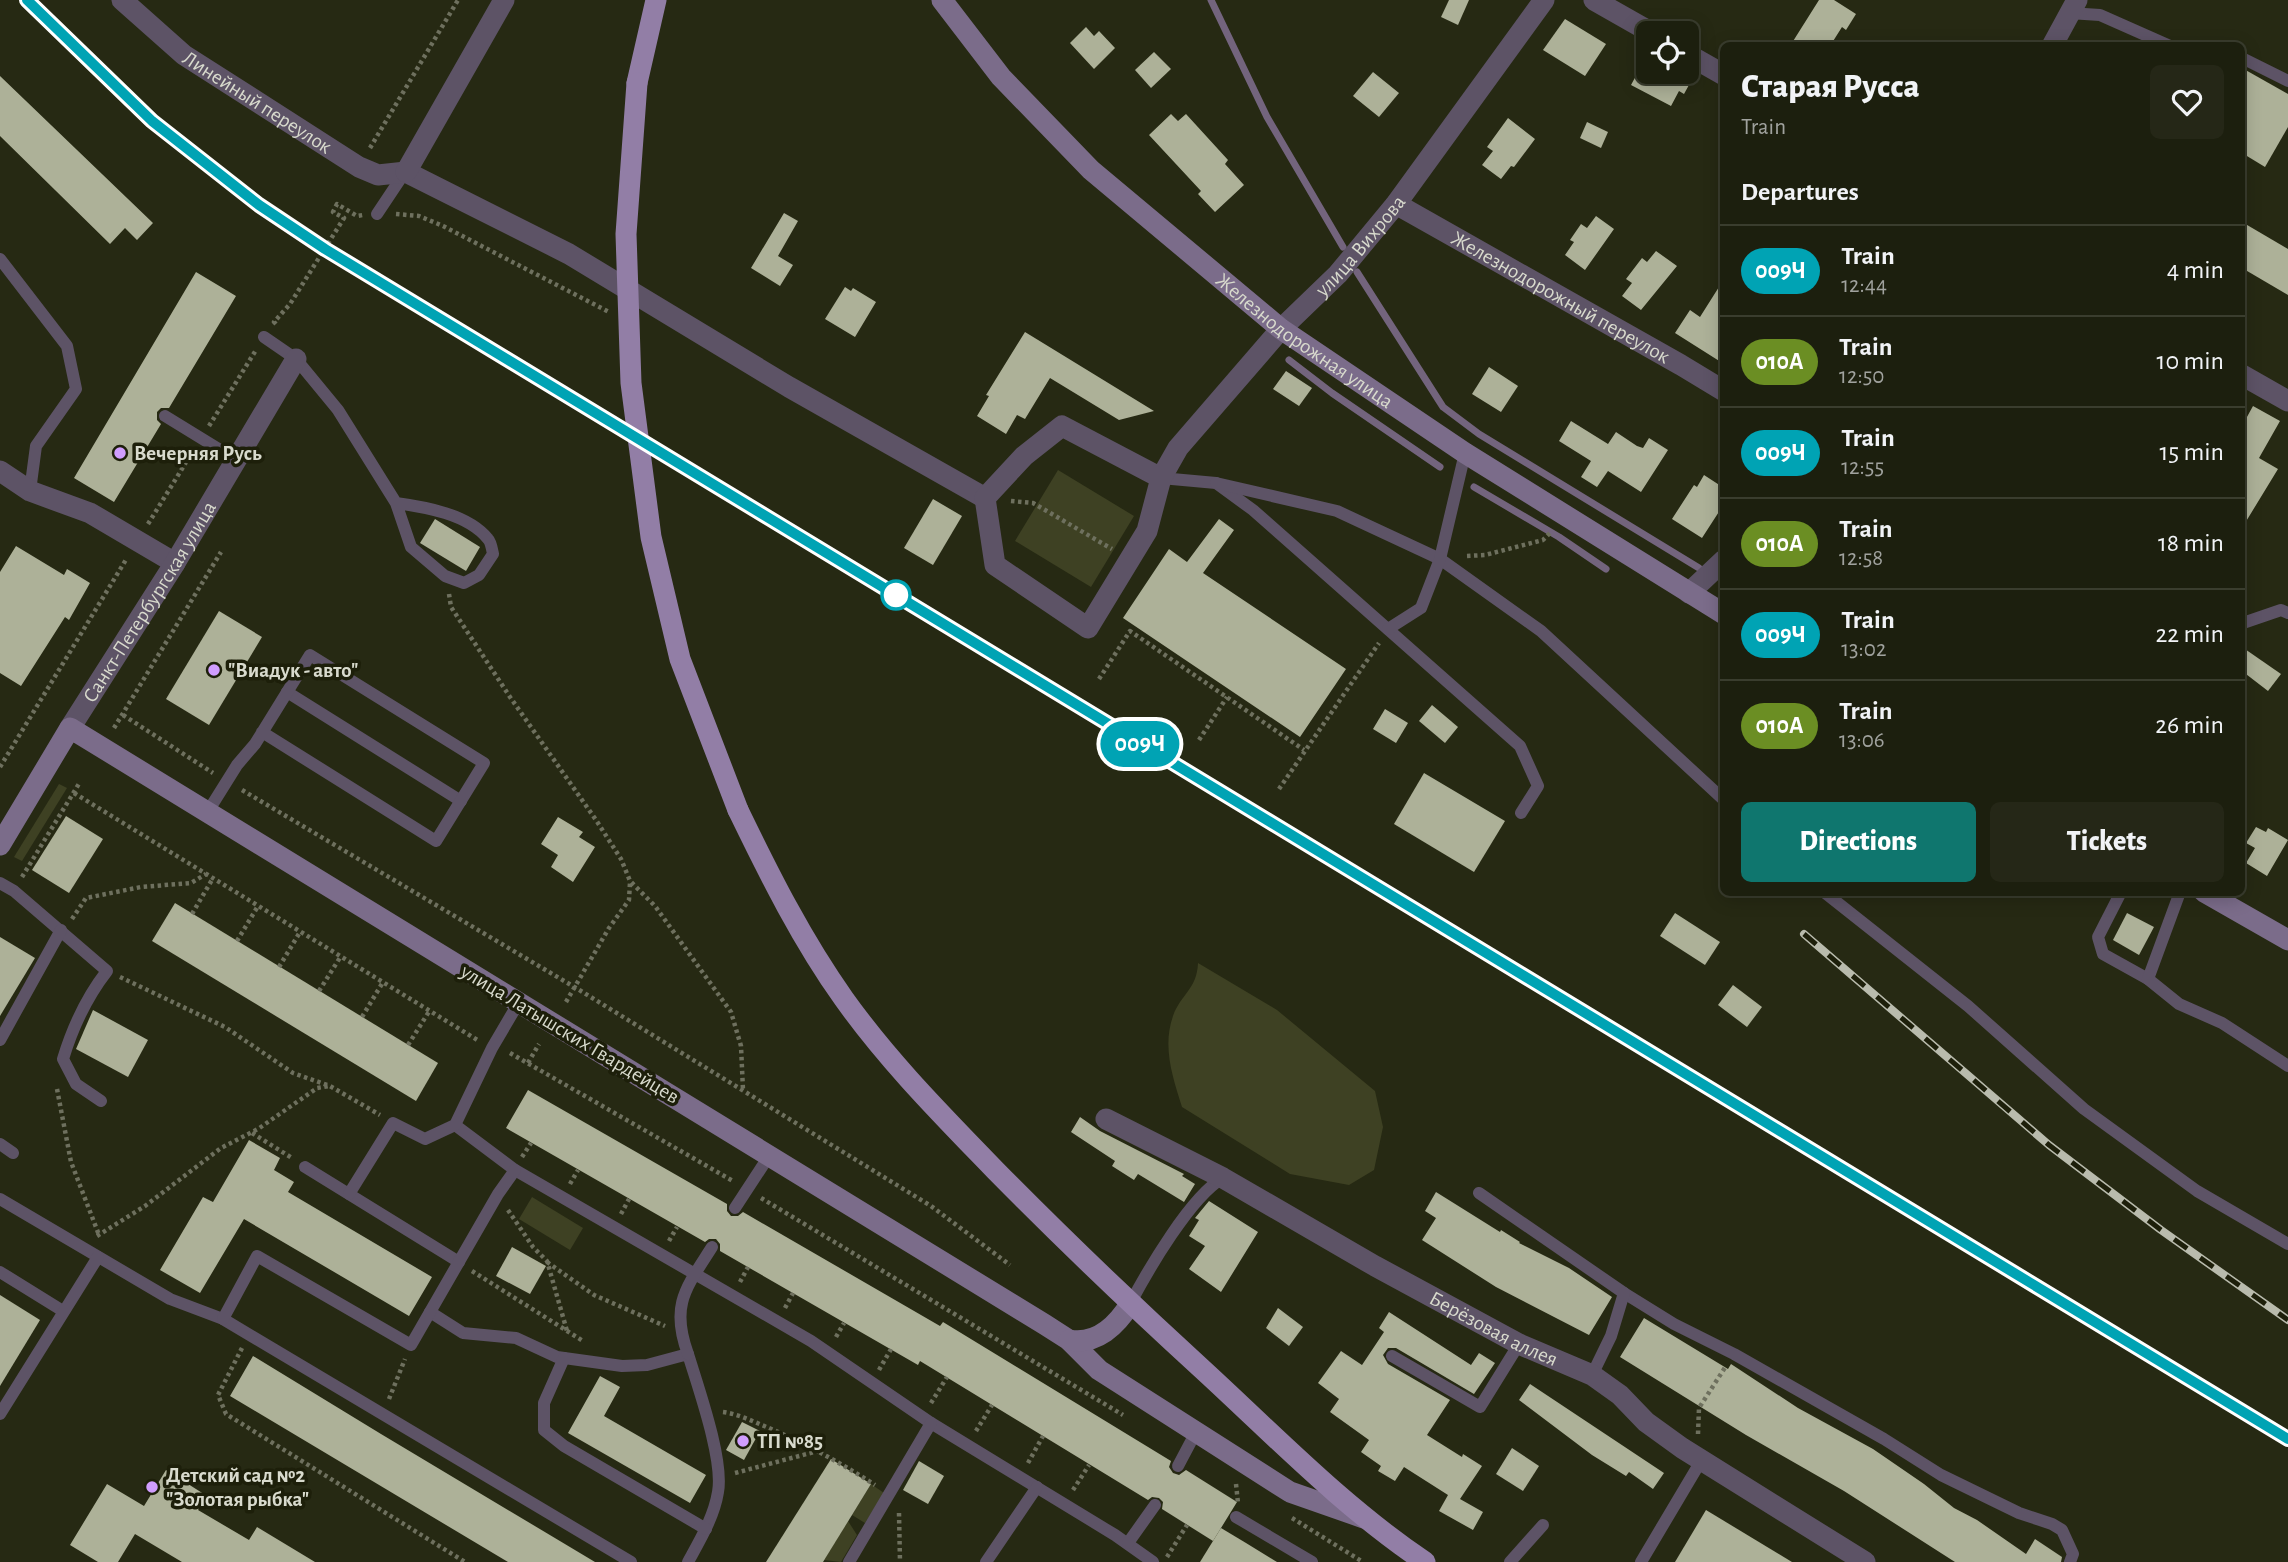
<!DOCTYPE html>
<html lang="en">
<head>
<meta charset="utf-8">
<style>
	:root { --surface:#1c1f0e; --page:#252717; --text:#f1f3f6; --muted:#a0a29e; --line:#3a3d2e; --accent:#0f766e }
	body { margin:0; font-family:"Alegreya Sans",sans-serif; background:var(--page); color:var(--text); height:100vh; display:flex; flex-direction:column; font-size:26px; white-space:nowrap }
	* { box-sizing:border-box; margin:0 }
	p { font-size:23px; color:var(--muted) }
	.icon { flex:none; width:38px; height:38px; fill:none; stroke:currentColor; stroke-width:2; stroke-linecap:round; stroke-linejoin:round }
	.map { position:relative; flex:1; overflow:hidden }
	.drawer { position:absolute; left:1720px; top:42px; width:525px; height:854px; display:flex; flex-direction:column; background:var(--surface); border-radius:10px; box-shadow:0 4px 18px #0003,0 0 0 2px var(--line) }
	.drawer>* { flex:none }
	.badge { padding:0 14px; border-radius:23px; font-size:24px; line-height:46px }
	.fabs { position:absolute; left:1636px; top:21px; display:grid; gap:14px }
	.fabs a { display:grid; place-items:center; width:63px; height:63px; border-radius:10px; background:var(--surface); box-shadow:0 4px 18px #0003,0 0 0 2px var(--line); font-size:35px }
	.map>.badge { position:absolute; translate:-50% -50%; box-shadow:0 0 0 4px #fff }
	h2 { padding:0 21px; font-size:26px; line-height:63px }
	.round { display:grid; place-items:center; flex:none; width:74px; height:74px; border-radius:10px; background:var(--page) }
	.head { display:flex; align-items:center; justify-content:space-between; height:119px; padding:0 21px }
	h1 { font-size:33px; font-weight:800; line-height:52px }
	.cta { display:flex; gap:14px; margin-top:auto; padding:14px 21px }
	.cta a { flex:1; height:80px; border-radius:10px; background:var(--accent); color:#fff; font-size:28px; font-weight:800; line-height:80px; text-align:center }
	.cta a+a { background:var(--page); color:var(--text) }
	ul { padding:0; list-style:none }
	li { display:flex; align-items:center; gap:21px; height:91px; padding:0 21px; border-top:2px solid var(--line) }
	li div { flex:1 }
	li b { display:block; font-size:26px }
	li em { font-style:normal }
	li .badge { min-width:77px; font-weight:700; text-align:center }
	.map>svg:first-child { display:block }
	.green { fill:#3e4123 }
	.lines { fill:none; stroke-linecap:round; stroke-linejoin:round }
	.stream { stroke:#73647d; stroke-width:7 }
	.building { fill:#adb198 }
	.path { stroke:#6e705e; stroke-width:4.5; stroke-dasharray:3.5 3.5; stroke-linecap:butt }
	.lane { stroke:#5d5366; stroke-width:12 }
	.street { stroke:#5d5366; stroke-width:21 }
	.secondary { stroke:#7b6c8a; stroke-width:21 }
	.primary { stroke:#927ea6; stroke-width:21 }
	.rail-casing { stroke:#b9bbad; stroke-width:8 }
	.rail { stroke:#1d1f0a; stroke-width:5; stroke-dasharray:16; stroke-linecap:butt }
	.primary-bridge { stroke:#927ea6; stroke-width:21 }
	.line-casing { stroke:#fff; stroke-width:16 }
	.line { stroke:#00a3b4; stroke-width:10 }
	.poi-dot { fill:#d09dfe; stroke:#1d1f0a; stroke-width:2.5 }
	.stop-dot { fill:#fff; stroke:#00a3b4; stroke-width:3.5 }
	.labels { text-anchor:middle; dominant-baseline:central; stroke-width:7; stroke-linejoin:round; paint-order:stroke }
	.street-label { font-size:21px; fill:#d8dacd; stroke:#1d1f0a }
	.poi-label { font-size:21px; font-weight:bold; fill:#d8dacd; stroke:#1d1f0a; text-anchor:start }
</style>
</head>
<body>
<div class="map">
<svg width="2288" height="1562" viewBox="0 0 2288 1562">
	<rect width="100%" height="100%" fill="#262913"/>
	<g class="green">
		<path d="M1058 470 1134 516 1091 587 1015 541Z"/>
		<path d="M59 784 67 788 22 861 14 857Z"/>
		<path d="M1198 963 1277 1010 1375 1091 1383 1127 1374 1170 1349 1185 1290 1174 1182 1107C1173 1078 1162 1047 1173 1016 1181 994 1197 989 1198 963Z"/>
		<path d="M532 1197 583 1228 570 1250 519 1219Z"/>
		<path d="M871 1484 884 1493 865 1523 852 1515Z"/>
		<path d="M848 1521 857 1535 841 1562 824 1560Z"/>
	</g>
	<g class="lines">
		<g class="stream">
			<path d="M1211 0 1267 117 1343 247"/>
			<path d="M1357 272 1443 407 1479 434 1699 568"/>
			<path d="M1289 360 1332 393 1440 467"/>
			<path d="M1474 487 1559 537 1606 569"/>
		</g>
	</g>
	<g class="building">
		<path d="M1449 0H1469L1458 25 1441 17Z"/>
		<path d="M1819 0H1834L1856 14 1846 30 1842 27 1830 46H1790Z"/>
		<path d="M1565 19 1606 44 1585 76 1543 50Z"/>
		<path d="M1086 27 1094 36 1099 31 1115 48 1094 69 1070 43Z"/>
		<path d="M1154 52 1171 69 1151 88 1135 70Z"/>
		<path d="M2242 68 2288 94V127L2265 167 2242 153Z"/>
		<path d="M1373 72 1399 93 1379 117 1353 96Z"/>
		<path d="M1638 72H1692L1695 74 1684 94 1679 91 1671 106 1631 85Z"/>
		<path d="M0 76 153 223 137 240 125 228 110 244 0 136Z"/>
		<path d="M1171 114 1178 121 1186 114 1228 160 1225 164 1244 185 1215 212 1198 194 1201 191 1149 135Z"/>
		<path d="M1508 118 1535 139 1514 167 1511 166 1501 179 1482 165 1493 151 1487 147Z"/>
		<path d="M1587 122 1608 132 1601 148 1580 138Z"/>
		<path d="M784 213 798 221 778 256 793 265 780 286 751 268Z"/>
		<path d="M1596 216 1614 229 1585 270 1565 255 1574 242 1570 240 1581 224 1587 228Z"/>
		<path d="M2242 222 2288 249V295L2242 268Z"/>
		<path d="M1656 251 1677 266 1641 310 1622 296 1632 283 1626 279 1642 258 1647 262Z"/>
		<path d="M196 272 236 296 169 408H161L157 412V420L161 424 114 502 74 478Z"/>
		<path d="M1724 279V364L1675 333 1690 310 1700 317Z"/>
		<path d="M845 287 851 291 853 288 876 302 855 337 825 319Z"/>
		<path d="M1025 332 1154 411 1119 420 1050 378 1025 419 1017 415 1006 434 977 416 989 396 986 395Z"/>
		<path d="M1489 367 1518 386 1501 412 1472 394Z"/>
		<path d="M1286 371 1312 388 1299 406 1273 389Z"/>
		<path d="M2253 406 2280 421 2259 458 2278 469 2242 528V426Z"/>
		<path d="M1571 421 1608 444 1616 432 1637 446 1643 448 1649 438 1668 450 1641 492 1608 471 1597 487 1581 477 1591 461 1559 441Z"/>
		<path d="M1704 475 1724 488V504L1702 538 1672 519 1694 485 1697 487Z"/>
		<path d="M933 499 962 516 933 565 904 548Z"/>
		<path d="M435 519 480 547 466 571 420 543Z"/>
		<path d="M1219 519 1234 530 1203 573 1346 669 1300 737 1123 618 1169 549 1187 562Z"/>
		<path d="M16 546 64 575 67 569 90 583 69 620 65 617 21 686 0 673V572Z"/>
		<path d="M219 611 262 637 209 725 166 699Z"/>
		<path d="M2242 647 2281 674 2268 691 2242 671Z"/>
		<path d="M1432 705 1458 727 1445 743 1419 721Z"/>
		<path d="M1385 709 1408 723 1396 743 1373 729Z"/>
		<path d="M1424 773 1505 821 1474 872 1394 824Z"/>
		<path d="M66 816 103 839 69 893 32 870Z"/>
		<path d="M558 817 583 832 579 837 595 847 573 882 551 867 558 855 541 844Z"/>
		<path d="M2256 827 2266 832 2268 828 2288 840 2267 876 2246 863 2255 848 2246 843Z"/>
		<path d="M175 903 438 1063 416 1101 152 941Z"/>
		<path d="M1675 913 1720 942 1705 965 1660 936Z"/>
		<path d="M2127 913 2154 927 2139 955 2113 940Z"/>
		<path d="M0 937 35 958 0 1016Z"/>
		<path d="M1733 985 1762 1007 1747 1027 1718 1005Z"/>
		<path d="M93 1010 148 1040 128 1077 76 1049Z"/>
		<path d="M528 1090 727 1204V1211L731 1216H738L743 1212 940 1326 943 1322 1171 1461 1169 1467 1173 1473 1179 1475 1186 1470 1237 1502 1213 1541 1162 1509 1163 1502 1159 1498 1152 1497 1148 1500 920 1361 918 1365 720 1251V1244L716 1239H709L705 1242 506 1128Z"/>
		<path d="M1080 1117 1100 1131 1184 1174 1182 1176 1195 1184 1184 1202 1138 1174 1134 1180 1112 1166 1115 1161 1071 1132Z"/>
		<path d="M249 1140 280 1158 274 1170 294 1182 288 1192 432 1277 409 1316 244 1219 200 1293 160 1270 203 1197 213 1202Z"/>
		<path d="M1436 1192 1500 1232 1501 1230 1520 1242 1519 1243 1569 1268 1612 1297 1589 1335 1496 1287 1422 1240 1436 1218 1425 1211Z"/>
		<path d="M1209 1201 1258 1232 1221 1292 1189 1269 1205 1246 1189 1236 1199 1220 1195 1218Z"/>
		<path d="M512 1247 546 1266 530 1294 496 1276Z"/>
		<path d="M0 1295 40 1320 0 1386Z"/>
		<path d="M1278 1308 1303 1327 1289 1346 1266 1328Z"/>
		<path d="M1389 1312 1471 1365 1479 1353 1495 1363 1474 1394 1396 1348H1388L1383 1355 1388 1364 1450 1400 1427 1435 1462 1457 1463 1454 1482 1466 1460 1499 1483 1512 1473 1530 1439 1511 1448 1495 1404 1467 1395 1481 1378 1471 1381 1466 1361 1452 1369 1440 1330 1412 1339 1399 1318 1383 1341 1351 1362 1365 1384 1332 1379 1328Z"/>
		<path d="M1644 1318 1728 1369 1731 1364 1798 1408 1873 1449 1924 1484 1954 1508 1977 1520 2026 1554 2035 1539 2062 1557 2061 1562H1955L1844 1491 1746 1435 1620 1357Z"/>
		<path d="M253 1356 381 1434 595 1562H508L230 1396Z"/>
		<path d="M600 1376 620 1387 604 1416 706 1475 690 1503 568 1433Z"/>
		<path d="M1530 1384 1664 1473 1653 1489 1629 1472 1626 1476 1592 1455 1519 1400Z"/>
		<path d="M742 1422 760 1431 744 1460 726 1450Z"/>
		<path d="M1512 1448 1539 1466 1523 1491 1496 1474Z"/>
		<path d="M831 1459 871 1484 852 1515 823 1562H766Z"/>
		<path d="M919 1461 944 1476 928 1504 903 1490Z"/>
		<path d="M166 1470 207 1496 198 1510 249 1540 257 1527 315 1562H182L135 1534 118 1562H98L70 1545 107 1484 144 1506Z"/>
		<path d="M1706 1510 1792 1562H1675Z"/>
		<path d="M1221 1528 1246 1543 1277 1562H1200Z"/>
	</g>
	<g class="lines">
		<g class="path">
			<path d="M370 148 458 0"/>
			<path d="M396 214 419 216 443 226 609 312"/>
			<path d="M276 324 274 322 290 304 344 218 333 212 337 204 357 216 363 215"/>
			<path d="M209 426 256 350"/>
			<path d="M1011 501 1033 503 1112 549"/>
			<path d="M148 524 193 451"/>
			<path d="M1467 556 1485 555 1543 540 1551 532"/>
			<path d="M449 594 451 607 510 697 596 820 621 859 630 881 655 906 731 1012 741 1046 743 1090"/>
			<path d="M1099 679 1130 631 1304 750"/>
			<path d="M123 715 213 773"/>
			<path d="M114 728 221 552"/>
			<path d="M1199 740 1227 697"/>
			<path d="M0 767 127 558"/>
			<path d="M1279 789 1379 643"/>
			<path d="M242 790 576 988 931 1206 1010 1265"/>
			<path d="M74 793 479 1041"/>
			<path d="M22 877 80 782"/>
			<path d="M192 914 213 878"/>
			<path d="M72 919 86 898 141 887 191 883 206 874"/>
			<path d="M237 941 258 906"/>
			<path d="M279 967 300 932"/>
			<path d="M120 977 225 1027 293 1073 330 1086 380 1115"/>
			<path d="M319 991 341 956"/>
			<path d="M566 1002 609 928 629 900 630 882"/>
			<path d="M362 1017 383 982"/>
			<path d="M408 1045 430 1010"/>
			<path d="M510 1053 733 1181"/>
			<path d="M528 1063 539 1044"/>
			<path d="M57 1089 71 1162 99 1235"/>
			<path d="M252 1133 292 1158"/>
			<path d="M522 1157 531 1143"/>
			<path d="M570 1184 578 1170"/>
			<path d="M761 1198 1123 1415"/>
			<path d="M508 1210 533 1247 547 1261 567 1331"/>
			<path d="M621 1214 629 1199"/>
			<path d="M97 1236 145 1206 221 1148 258 1129 317 1088 329 1086"/>
			<path d="M669 1241 677 1227"/>
			<path d="M547 1262 594 1295 665 1326"/>
			<path d="M472 1271 583 1341"/>
			<path d="M740 1282 748 1267"/>
			<path d="M785 1308 793 1293"/>
			<path d="M836 1337 844 1323"/>
			<path d="M242 1348 218 1395 226 1414 465 1562"/>
			<path d="M879 1370 891 1349"/>
			<path d="M389 1399 405 1359"/>
			<path d="M931 1403 947 1377"/>
			<path d="M723 1412C739 1414 754 1422 769 1428 806 1444 841 1463 875 1485"/>
			<path d="M976 1431 992 1405"/>
			<path d="M1698 1434 1699 1408 1726 1366"/>
			<path d="M1028 1463 1043 1436"/>
			<path d="M735 1473 818 1451"/>
			<path d="M1236 1484 1238 1503"/>
			<path d="M1073 1490 1089 1465"/>
			<path d="M899 1513 900 1562"/>
			<path d="M1292 1518 1363 1562"/>
			<path d="M1167 1557 1187 1525"/>
		</g>
		<g class="lane">
			<path d="M2069 13 2100 15 2170 46"/>
			<path d="M2242 58 2288 81"/>
			<path d="M377 214 405 172"/>
			<path d="M0 259 67 346 76 389 36 446 30 491"/>
			<path d="M264 337 296 359 338 410 396 503 411 547 445 576 464 583 479 575 493 554C492 549 491 542 488 539 468 514 425 507 396 503"/>
			<path d="M165 416 235 459"/>
			<path d="M1161 478 1216 483 1253 510 1520 746 1538 786 1521 813"/>
			<path d="M1216 483 1337 511 1440 559 1541 631 1724 800"/>
			<path d="M2243 623 2281 610 2288 613"/>
			<path d="M1388 629 1421 608 1440 559 1465 453"/>
			<path d="M287 692 461 801"/>
			<path d="M207 813 237 765 255 744 310 655 484 763 436 841 262 732"/>
			<path d="M0 883 14 891 107 971C86 998 73 1026 63 1059L76 1084 101 1101"/>
			<path d="M1824 892 1968 1006 2084 1109 2197 1191 2288 1244"/>
			<path d="M2121 892 2098 937 2103 954 2148 979"/>
			<path d="M2180 892 2148 979 2179 1004 2222 1023 2288 1066"/>
			<path d="M0 1040 61 930"/>
			<path d="M455 1125 515 1170 811 1341 931 1423 1115 1535 1153 1562"/>
			<path d="M0 1144 13 1153"/>
			<path d="M305 1167 459 1262"/>
			<path d="M1479 1193 1624 1293 1674 1324 1734 1354 1884 1439 1941 1475 2019 1513 2052 1524 2062 1530 2073 1554 2070 1562"/>
			<path d="M349 1194 393 1123 425 1139 455 1125 492 1048 519 1002"/>
			<path d="M0 1199 170 1299 223 1319 631 1562"/>
			<path d="M735 1208 769 1156"/>
			<path d="M0 1272 63 1311"/>
			<path d="M1130 1304C1148 1270 1191 1196 1223 1178"/>
			<path d="M430 1312 463 1333 516 1338 557 1357 622 1366 647 1365 688 1354C698 1387 724 1460 718 1492 714 1517 700 1540 688 1562"/>
			<path d="M223 1319 257 1256 411 1345 498 1194 515 1170"/>
			<path d="M688 1354C670 1305 686 1288 712 1247"/>
			<path d="M1392 1356 1480 1407 1519 1344"/>
			<path d="M564 1358 544 1403V1430L564 1446 706 1529"/>
			<path d="M1592 1375 1611 1336 1624 1293"/>
			<path d="M0 1414 98 1257"/>
			<path d="M1178 1466 1196 1432"/>
			<path d="M1236 1517 1312 1562"/>
			<path d="M1128 1543 1155 1505"/>
			<path d="M849 1562 931 1423"/>
			<path d="M986 1562 1037 1487"/>
			<path d="M1510 1562 1543 1525"/>
			<path d="M1641 1562 1701 1461"/>
		</g>
		<g class="street">
			<path id="s1" d="M122 0 184 55 359 167 378 175 406 172"/>
			<path d="M1594 0 1652 33"/>
			<path d="M2052 46 2077 0"/>
			<path d="M1687 54 1724 75"/>
			<path d="M406 172 569 254 789 387 985 498"/>
			<path d="M406 172 504 0"/>
			<path id="s2" d="M1396 204 1681 365 1724 391"/>
			<path d="M2242 375 2288 401"/>
			<path d="M0 471 30 491 90 513 175 563"/>
			<path id="s3" d="M1161 478 1062 426 1024 456 985 498 995 565 1088 628 1147 531 1161 478 1178 448 1281 329 1338 274 1396 204 1544 0"/>
			<path d="M1689 593 1724 560"/>
			<path id="s4" d="M70 728 175 563 296 359"/>
			<path id="s5" d="M1106 1119 1223 1178 1375 1266 1519 1344 1592 1375 1620 1395 1646 1422 1682 1448 1865 1562"/>
		</g>
		<g class="secondary">
			<path id="s6" d="M942 0 1001 77 1091 170 1281 329 1465 453 1724 614"/>
			<path d="M0 845 70 728 1044 1324 1069 1340 1099 1370 1290 1492 1364 1518"/>
			<path d="M2204 892 2288 940"/>
			<path d="M1069 1340C1097 1345 1117 1325 1130 1304"/>
		</g>
		<g class="primary">
			<path d="M637 83 656 0"/>
			<path d="M738 810C770 876 802 940 844 999 889 1062 942 1115 995 1170 1062 1238 1131 1304 1201 1368 1274 1435 1343 1507 1425 1562"/>
		</g>
		<g class="rail-casing">
			<g id="rail">
				<path d="M27 0 152 120 259 205 325 249 2288 1439"/>
				<path d="M1804 934 2049 1145 2161 1230 2288 1320"/>
			</g>
		</g>
		<use href="#rail" class="rail"/>
		<path class="primary-bridge" d="M637 83 626 234 631 383 651 537 680 659 738 810"/>
	</g>
	<g class="lines">
		<g class="line-casing">
			<path id="line" d="M27 0 152 121 259 205 325 249 2288 1439"/>
		</g>
		<use href="#line" class="line"/>
	</g>
	<g class="poi-dot">
		<circle cx="120" cy="453" r="7"/>
		<circle cx="214" cy="670" r="7"/>
		<circle cx="743" cy="1441" r="7"/>
		<circle cx="152" cy="1487" r="7"/>
	</g>
	<circle class="stop-dot" cx="896" cy="595" r="14"/>
	<g class="labels">
		<g class="street-label">
			<text stroke="none"><textPath href="#s1" startOffset="170">Линейный переулок</textPath></text>
			<text stroke="none"><textPath href="#s3" startOffset="873">улица Вихрова</textPath></text>
			<text stroke="none"><textPath href="#s2" startOffset="189">Железнодорожный переулок</textPath></text>
			<text stroke="none"><textPath href="#s6" startOffset="500">Железнодорожная улица</textPath></text>
			<text stroke="none"><textPath href="#s4" startOffset="149">Санкт-Петербургская улица</textPath></text>
			<text transform="translate(570 1034) rotate(31)">улица Латышских Гвардейцев</text>
			<text stroke="none"><textPath href="#s5" startOffset="441">Берёзовая аллея</textPath></text>
		</g>
		<g class="poi-label">
			<text x="134" y="453">Вечерняя Русь</text>
			<text x="228" y="670">"Виадук - авто"</text>
			<text x="757" y="1441">ТП №85</text>
			<text x="166" y="1475">Детский сад №2<tspan x="166" dy="24">"Золотая рыбка"</tspan></text>
		</g>
	</g>
</svg>
<div class="fabs">
<a><svg class="icon" aria-label="locate" viewBox="0 0 24 24"><circle cx="12" cy="12" r="6"/><path d="M12 2v4M12 18v4M2 12h4M18 12h4"/></svg></a>
</div>
<b class="badge" style="left:1140px;top:744px;background:#00a3b4;color:#fff">009Ч</b>
<section class="drawer">
<div class="head"><div><h1>Старая Русса</h1><p>Train</p></div><a class="round"><svg class="icon" aria-label="heart" viewBox="0 0 24 24"><path d="M12 20l-8-8c-3-5 5-10 8-4 3-6 11-1 8 4z"/></svg></a></div>
<h2>Departures</h2>
<ul>
<li><span class="badge" style="background:#00a3b4;color:#fff">009Ч</span><div><b>Train</b><p>12:44</p></div><em>4 min</em></li>
<li><span class="badge" style="background:#6b8e23;color:#fff">010А</span><div><b>Train</b><p>12:50</p></div><em>10 min</em></li>
<li><span class="badge" style="background:#00a3b4;color:#fff">009Ч</span><div><b>Train</b><p>12:55</p></div><em>15 min</em></li>
<li><span class="badge" style="background:#6b8e23;color:#fff">010А</span><div><b>Train</b><p>12:58</p></div><em>18 min</em></li>
<li><span class="badge" style="background:#00a3b4;color:#fff">009Ч</span><div><b>Train</b><p>13:02</p></div><em>22 min</em></li>
<li><span class="badge" style="background:#6b8e23;color:#fff">010А</span><div><b>Train</b><p>13:06</p></div><em>26 min</em></li>
</ul>
<div class="cta"><a>Directions</a><a>Tickets</a></div>
</section>
</div>
</body>
</html>
